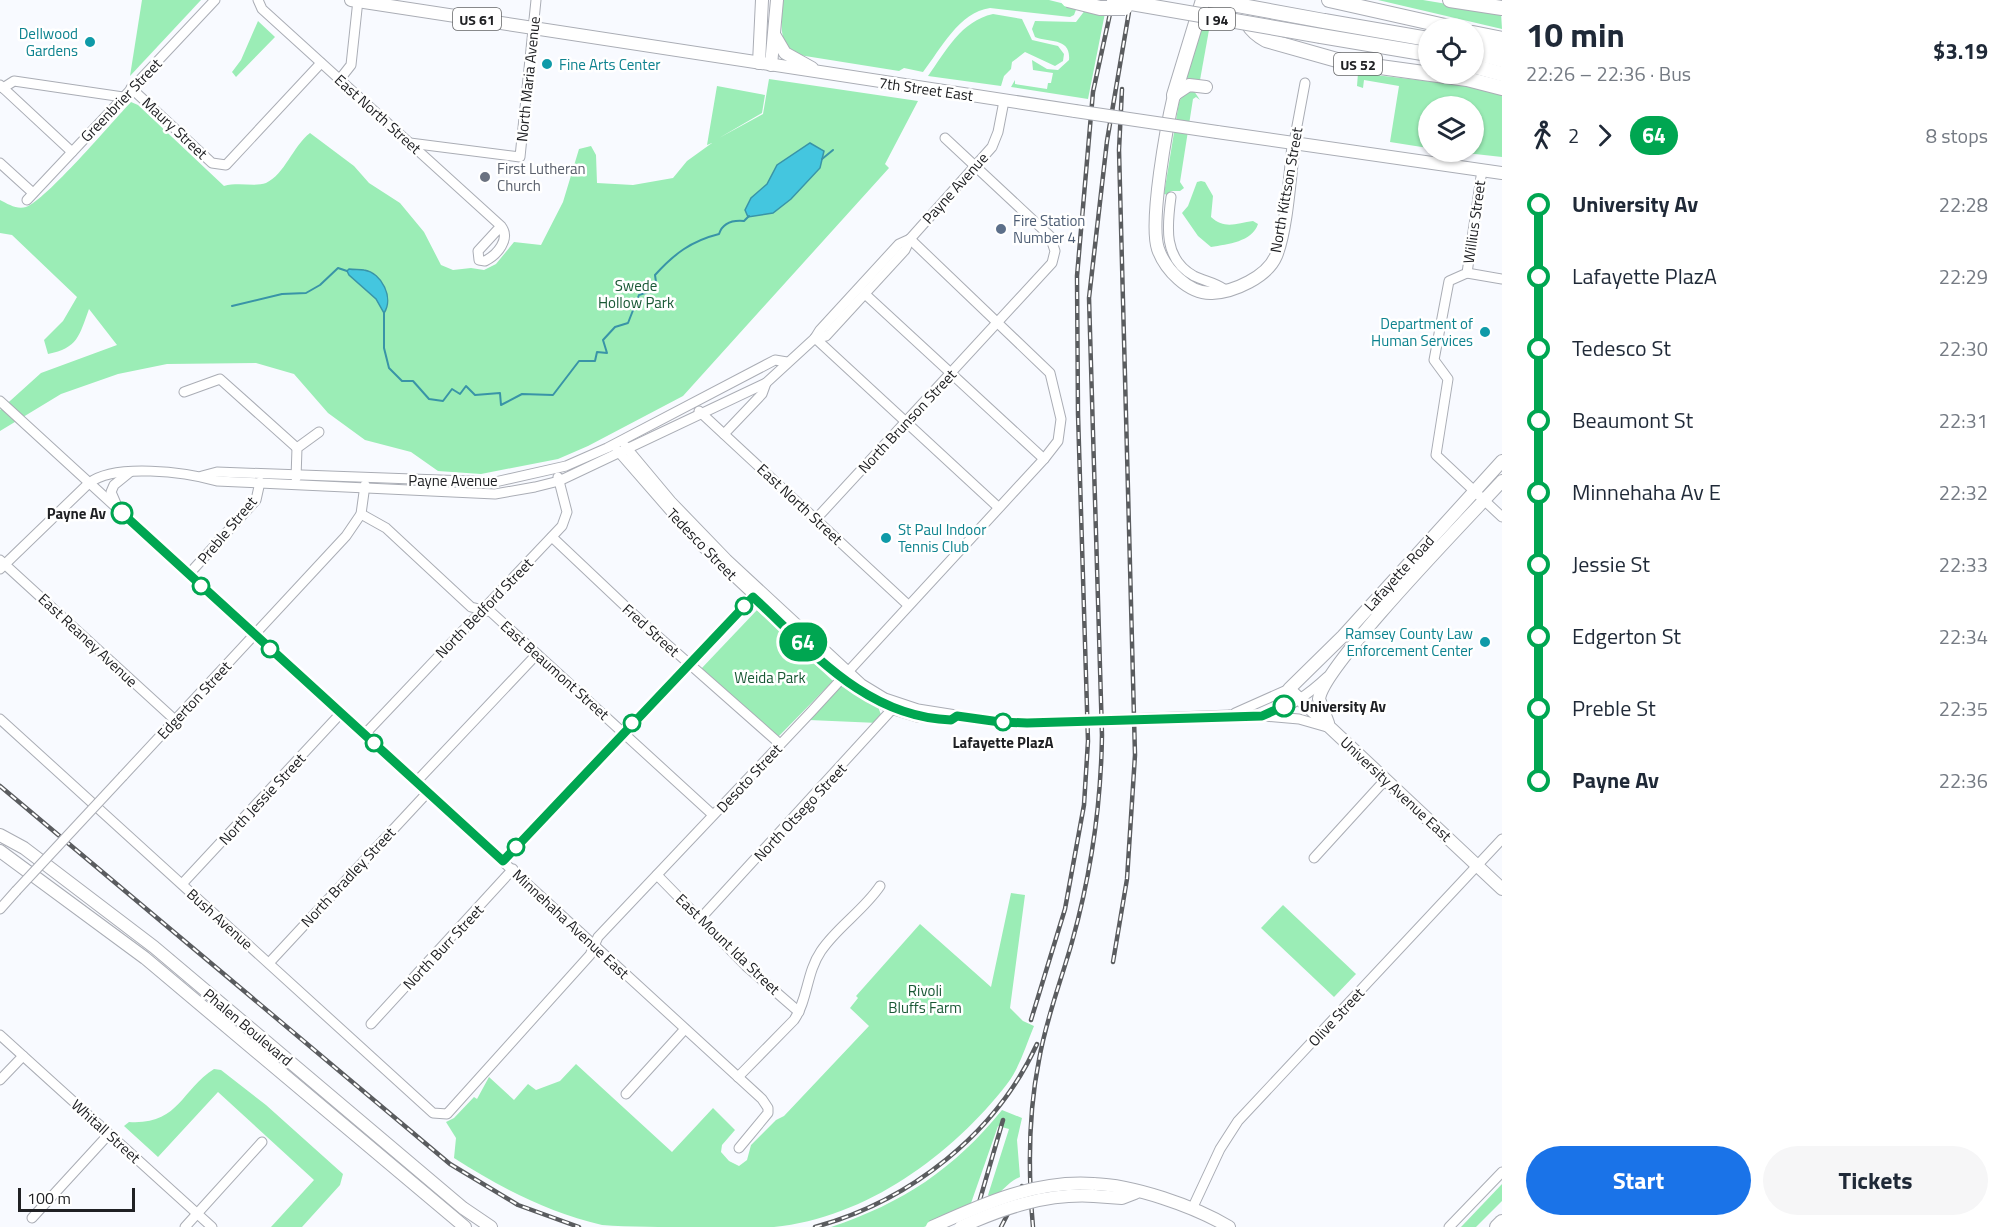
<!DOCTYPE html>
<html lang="en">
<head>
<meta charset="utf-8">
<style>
	:root { --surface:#fff; --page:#f6f6f7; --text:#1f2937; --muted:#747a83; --accent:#1a73e8 }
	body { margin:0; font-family:"Titillium Web",sans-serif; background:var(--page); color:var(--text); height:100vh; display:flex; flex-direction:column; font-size:22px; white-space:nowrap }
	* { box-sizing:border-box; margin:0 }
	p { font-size:20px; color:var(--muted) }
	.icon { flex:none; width:33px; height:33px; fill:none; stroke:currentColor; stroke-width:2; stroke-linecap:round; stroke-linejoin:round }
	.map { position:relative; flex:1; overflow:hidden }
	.details { display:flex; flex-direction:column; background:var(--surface); width:510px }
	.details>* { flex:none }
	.badge { padding:0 12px; border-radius:20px; font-size:21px; line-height:39px }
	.tools { position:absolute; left:1418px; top:18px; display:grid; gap:12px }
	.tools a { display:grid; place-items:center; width:66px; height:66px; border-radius:50%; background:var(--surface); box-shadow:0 2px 4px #0004; font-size:30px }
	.scale { position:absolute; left:18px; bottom:15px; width:117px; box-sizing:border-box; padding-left:6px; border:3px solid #202124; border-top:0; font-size:16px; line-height:21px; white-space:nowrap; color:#202124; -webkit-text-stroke:4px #fff; paint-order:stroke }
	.map>.badge { position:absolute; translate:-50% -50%; box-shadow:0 0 0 3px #fff }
	.legs { display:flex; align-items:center; gap:9px; height:66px; padding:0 24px; font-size:20px }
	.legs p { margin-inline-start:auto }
	.headline { display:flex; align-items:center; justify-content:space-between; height:102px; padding:0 24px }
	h1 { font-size:33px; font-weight:700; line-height:45px }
	.primary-button { display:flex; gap:12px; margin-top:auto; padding:12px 24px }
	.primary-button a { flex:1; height:69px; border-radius:36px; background:var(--accent); color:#fff; font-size:24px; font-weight:700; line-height:69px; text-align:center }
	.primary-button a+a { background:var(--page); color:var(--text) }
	ul { padding:0 24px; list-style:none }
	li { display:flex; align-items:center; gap:21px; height:72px; font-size:22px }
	li i { display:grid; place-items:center; width:9px; height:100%; margin:0 8px; background:currentColor }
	li i::after { content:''; width:15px; height:15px; margin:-8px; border:4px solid; border-radius:50%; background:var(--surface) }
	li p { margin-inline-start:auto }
	li:first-child i { background:linear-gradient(#0000 50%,currentColor 0) }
	li:last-child i { background:linear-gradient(currentColor 50%,#0000 0) }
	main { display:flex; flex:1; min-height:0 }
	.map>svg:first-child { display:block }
	.green { fill:#9bedb6 }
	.water { fill:#44c6df; stroke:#3994a7; stroke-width:1.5 }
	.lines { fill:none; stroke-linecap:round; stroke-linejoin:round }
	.stream { stroke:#3994a7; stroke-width:2 }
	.minor-casing { stroke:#aaadb5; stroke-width:11 }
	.major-casing { stroke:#aaadb5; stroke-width:14 }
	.highway-casing { stroke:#aaadb5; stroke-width:16 }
	.minor { stroke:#fff; stroke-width:9 }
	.major { stroke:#fff; stroke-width:12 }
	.highway { stroke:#fff; stroke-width:14 }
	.rail-casing { stroke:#5a5c5f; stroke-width:4.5 }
	.rail { stroke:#fff; stroke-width:2; stroke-dasharray:7; stroke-linecap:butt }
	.minor-bridge-casing { stroke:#aaadb5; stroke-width:11; stroke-linecap:butt }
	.major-bridge-casing { stroke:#aaadb5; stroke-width:14; stroke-linecap:butt }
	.highway-bridge-casing { stroke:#aaadb5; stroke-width:16; stroke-linecap:butt }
	.minor-bridge { stroke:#fff; stroke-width:9 }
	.major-bridge { stroke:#fff; stroke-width:12 }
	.highway-bridge { stroke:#fff; stroke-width:14 }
	.line-1-casing { stroke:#fff; stroke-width:14 }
	.line-1 { stroke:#00a651; stroke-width:9 }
	.culture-dot { fill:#0f9aa8; stroke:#fff; stroke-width:2 }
	.worship-dot { fill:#6b7280; stroke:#fff; stroke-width:2 }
	.service-dot { fill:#5c6f8a; stroke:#fff; stroke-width:2 }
	.stop-1-dot { fill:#fff; stroke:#00a651; stroke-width:3 }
	.labels { text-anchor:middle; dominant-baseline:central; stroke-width:5; stroke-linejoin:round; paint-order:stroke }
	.shield { fill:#fff; stroke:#636466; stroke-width:1.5 }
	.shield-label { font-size:14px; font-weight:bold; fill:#202124 }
	.culture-label { font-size:15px; fill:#0d838f; stroke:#fff; text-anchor:end }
	.street-label { font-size:15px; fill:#202124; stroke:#fff }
	.worship-label { font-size:15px; fill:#5b616d; stroke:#fff; text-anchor:start }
	.service-label { font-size:15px; fill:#4e5e75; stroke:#fff; text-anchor:start }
	.park-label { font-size:15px; fill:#195835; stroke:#fff }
	.stop-label { font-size:15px; font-weight:bold; fill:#202124; stroke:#fff; text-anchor:end }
</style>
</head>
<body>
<main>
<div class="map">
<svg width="1502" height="1227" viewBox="0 0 1502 1227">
	<rect width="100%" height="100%" fill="#f8faff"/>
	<g class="green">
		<path d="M142 0H201L130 76Z"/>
		<path d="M783 0H1049L1077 7 1074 15 1070 17 990 8C959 12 941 49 923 72L904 68 899 71 799 55C776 43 782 22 783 0Z"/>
		<path d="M1378 0H1423L1501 13 1502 29Z"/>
		<path d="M1086 9 1105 13 1088 99 1011 87 1015 80V84L1047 89 1048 83H1051L1053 73 1033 70 1032 60 1047 69 1058 70 1069 60C1071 37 1049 43 1035 37L1032 29 1035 21 1076 22Z"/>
		<path d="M993 14 1022 19 1032 40 1058 46 1064 54 1063 61 1055 66 1025 52 1012 62 1011 69 1004 76 1001 86 928 76C946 51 961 21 993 14Z"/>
		<path d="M258 21 275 37 236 77 232 72 241 60Z"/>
		<path d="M1200 28 1209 30 1200 80H1184Z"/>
		<path d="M1358 73 1470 86 1502 93V157L1457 152H1473V106H1428V148L1390 142 1399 86 1364 80 1363 88 1357 86Z"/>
		<path d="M769 79 918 101 885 164 889 168 683 396 588 446 558 459 481 474 438 471 411 452 365 440 328 413 294 374 256 363 167 364 118 374 61 394 0 431V410L41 373 117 345 89 309C79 336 78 348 48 354L44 340 63 321 77 297 12 235 0 233V200C8 204 17 210 26 207 45 201 113 121 131 102L138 105 224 186C238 182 256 187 266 183 285 174 293 146 310 133L354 166 369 183 400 203 424 232 441 265 453 270 471 268 484 270 496 264 514 242 541 245 563 202 579 149 591 146 596 155 597 183 633 185 673 178 687 161 712 143 707 145 717 86 765 95 762 113 719 138 763 114Z"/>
		<path d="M1194 91 1200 100 1196 97 1193 99 1180 182 1184 188 1180 191H1171L1168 195 1164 194 1179 102 1185 92Z"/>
		<path d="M1201 181 1205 182 1213 196 1211 217C1225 230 1237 223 1253 221L1258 224C1252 242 1228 244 1211 247L1198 236 1182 213 1188 206 1197 182Z"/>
		<path d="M757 610 833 681 777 738 700 670Z"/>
		<path d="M846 686 878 707 882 717 878 723 809 720 840 687Z"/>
		<path d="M1011 893 1025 895 1010 1008 1023 1021 1034 1026C1026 1045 1020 1067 1007 1084 952 1155 866 1218 774 1227 747 1227 719 1227 692 1227 664 1227 629 1227 602 1225 547 1212 501 1188 454 1158L456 1138 446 1122 454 1118 474 1097 477 1099 489 1077 514 1100 528 1084 536 1090 560 1081 576 1064 672 1152 713 1108 735 1130 722 1145 721 1152 729 1161 739 1166 747 1160 751 1145 776 1120 784 1116 869 1026 850 1008 858 998 856 996 920 924 991 987Z"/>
		<path d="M1283 905 1356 974 1334 997 1261 928Z"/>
		<path d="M214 1069 221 1070 266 1105 343 1174 340 1185 302 1227H271L314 1180 218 1092 158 1157 124 1126 129 1122C179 1125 180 1091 214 1069Z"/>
		<path d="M1002 1110 1022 1118 1017 1140 1020 1177C1007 1182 1003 1193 991 1198L988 1195 1009 1129 998 1126 970 1206 924 1227H831C903 1203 954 1169 1002 1110Z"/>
		<path d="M1502 1184V1201L1476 1227H1461Z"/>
	</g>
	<g class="water">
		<path d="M810 143 824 151 820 168 791 199 773 213 748 217 745 210 751 198 767 184 777 165Z"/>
		<path d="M349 269C354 270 360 269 364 270 382 273 394 298 384 313L376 299 349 275 347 271Z"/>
	</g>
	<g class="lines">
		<g class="stream">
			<path d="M822 159 833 150"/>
			<path d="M232 306 282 294 306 293 320 285 338 268 347 271"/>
			<path d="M384 313V348L389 368 402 381H413L429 399 443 401 452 389 460 394 466 386 475 395 500 393 501 405 522 394 553 395 579 361H595L597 352 607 353 603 340 615 327 628 323 639 295 657 289 655 275C674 254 691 241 719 234 723 222 733 220 744 221L749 216"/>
		</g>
		<g class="minor-casing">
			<g id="minor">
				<path d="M258 0 262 9 501 226C511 239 497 255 485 261L479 260 478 251 501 226"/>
				<path d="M340 79 351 65 358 0"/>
				<path d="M0 85 72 152"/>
				<path d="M3 88 14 81 123 97"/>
				<path d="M131 88 212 163 226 165 321 63"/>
				<path d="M1294 142 1305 83"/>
				<path d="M410 143 520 157 536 0"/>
				<path d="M0 163 33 193"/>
				<path d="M1482 170 1467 273 1449 281 1434 360 1448 379 1436 455 1502 517"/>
				<path d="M1171 197C1167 226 1163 259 1194 276 1204 281 1214 282 1224 289"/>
				<path d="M27 200 215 0"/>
				<path d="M1467 273 1502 279"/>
				<path d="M865 294 1044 459"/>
				<path d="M815 338 826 336 905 250 910 239 992 147 998 132 1004 101"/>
				<path d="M815 338 998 507"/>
				<path d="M184 392 220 379 297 448"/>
				<path d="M0 401 762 1099 768 1108V1113L739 1148"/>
				<path d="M699 411 908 605"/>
				<path d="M724 434 762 394 766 383"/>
				<path d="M625 446 671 501 727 559 862 684 885 698 918 709 1000 722H1046"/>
				<path d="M617 450 699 544 842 678 870 698 894 710 917 717 951 721 957 716"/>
				<path d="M202 476 217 472 495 482 566 466 607 448 775 360 787 362"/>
				<path d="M296 478 297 448 319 432"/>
				<path d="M117 506 111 492 114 485 130 472"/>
				<path d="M361 514 386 528 471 607 491 612 713 815"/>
				<path d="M816 519 1052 263 1055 251 1050 236 945 138"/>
				<path d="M552 537 643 623 780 744"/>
				<path d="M0 560 175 720"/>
				<path d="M0 569 89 483C115 463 185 472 217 481L495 494 535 487 559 481 766 383 815 338 820 330 899 244 910 239"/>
				<path d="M189 574 256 500 260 482"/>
				<path d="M1235 713 1289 689"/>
				<path d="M1230 715C1241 715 1253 717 1263 715 1287 710 1310 693 1327 677"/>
				<path d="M1264 716 1299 719 1327 727"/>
				<path d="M0 719 433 1113 447 1114 590 955 598 937 811 712 1044 459 1058 441 1061 419 1050 373 910 239"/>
				<path d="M365 734 562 526 567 512 558 477"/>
				<path d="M123 776 346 536 361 514 365 485"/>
				<path d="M417 781 537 654"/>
				<path d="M1314 858 1386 779"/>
				<path d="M503 861 755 594"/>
				<path d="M657 875 746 966 799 1012"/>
				<path d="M182 884 341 713"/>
				<path d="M0 909 16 891"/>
				<path d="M700 919 896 705"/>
				<path d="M269 963 428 792"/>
				<path d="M371 1024 513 869"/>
				<path d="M0 1035 212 1227"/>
				<path d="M738 1077 794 1020C808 1000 806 973 821 951 837 927 863 911 880 886"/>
				<path d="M0 1080 23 1056"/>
				<path d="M626 1094 685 1029"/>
				<path d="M1192 1209 1220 1149 1238 1121 1502 839"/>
				<path d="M32 1218 109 1134"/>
				<path d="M185 1227 262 1142"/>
				<path d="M1449 1227 1502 1172"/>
			</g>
		</g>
		<g class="major-casing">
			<g id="major">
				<path d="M351 0 1075 111"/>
				<path d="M775 36 785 53 812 68"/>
				<path d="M759 63 762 0"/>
				<path d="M771 65 777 0"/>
				<path d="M1206 87 1189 85 1174 95C1167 125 1149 222 1158 249 1165 269 1188 294 1212 293 1234 292 1267 277 1276 256 1287 229 1290 173 1294 142"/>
				<path d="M1217 132 1502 173"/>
				<path d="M1502 461 1343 636 1289 689 1502 889"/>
				<path d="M1328 723 1319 699C1323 666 1471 515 1502 481"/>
				<path d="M0 835 24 848 154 947 463 1208 491 1227"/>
				<path d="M0 851 145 958 465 1227"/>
				<path d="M1093 1184C1133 1185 1194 1206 1229 1227"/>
				<path d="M1094 1196 1122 1198 1135 1193"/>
			</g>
		</g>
		<g class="highway-casing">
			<g id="highway">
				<path d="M1241 0C1243 19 1249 31 1266 40L1344 62 1467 79 1502 88"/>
				<path d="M1329 0 1454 28"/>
				<path d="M1450 0 1502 8"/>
				<path d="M1324 21 1428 39"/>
				<path d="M1473 33 1502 39"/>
				<path d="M1321 36 1428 54"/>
				<path d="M1473 41 1502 51"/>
				<path d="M1473 52 1502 60"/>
				<path d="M1473 66 1502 74"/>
				<path d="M1174 95 1203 0"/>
				<path d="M1497 1227 1502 1222"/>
			</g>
		</g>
		<use href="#minor" class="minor"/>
		<use href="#major" class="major"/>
		<use href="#highway" class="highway"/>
		<g class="rail-casing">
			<g id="rail">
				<path d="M0 786 450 1164 518 1205 579 1227"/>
				<path d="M1113 962 1127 879 1135 755 1119 150 1122 89"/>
				<path d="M1031 1020 1065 909 1084 805 1088 741 1078 414 1077 276 1093 92 1113 0"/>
				<path d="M815 1227C910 1201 996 1134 1037 1044"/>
				<path d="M972 1227 1003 1120"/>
				<path d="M1001 1227 1022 1186"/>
				<path d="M1033 1227C1028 1171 1028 1115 1039 1060 1046 1019 1061 981 1072 942 1091 874 1101 805 1102 735L1089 298 1107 141 1131 0"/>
			</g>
		</g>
		<use href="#rail" class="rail"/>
		<g class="minor-bridge-casing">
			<g id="minor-bridge">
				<path d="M1046 722 1230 715"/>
				<path d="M16 891 123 776"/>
			</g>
		</g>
		<g class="major-bridge-casing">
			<g id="major-bridge">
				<path d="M1075 111 1217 132"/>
				<path d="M932 1227C983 1204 1035 1180 1093 1184"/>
				<path d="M961 1227C1003 1208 1047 1193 1094 1196"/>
			</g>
		</g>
		<g class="highway-bridge-casing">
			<g id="highway-bridge">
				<path d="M1068 0 1100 8H1125"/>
				<path d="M1114 0 1321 36"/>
				<path d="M1210 0 1324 21"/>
			</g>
		</g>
		<use href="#minor-bridge" class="minor-bridge"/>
		<use href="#major-bridge" class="major-bridge"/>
		<use href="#highway-bridge" class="highway-bridge"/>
	</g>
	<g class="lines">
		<g class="line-1-casing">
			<path id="line-1" d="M122 513 503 861 753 597C812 651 865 717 951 720L957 716 1000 722 1027 723 1262 716 1284 706"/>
		</g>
		<use href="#line-1" class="line-1"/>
	</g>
	<g class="culture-dot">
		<circle cx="90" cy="42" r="6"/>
		<circle cx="547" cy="64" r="6"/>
		<circle cx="1485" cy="332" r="6"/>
		<circle cx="886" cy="538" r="6"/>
		<circle cx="1485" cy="642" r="6"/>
	</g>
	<circle class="worship-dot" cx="485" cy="177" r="6"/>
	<circle class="service-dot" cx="1001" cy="229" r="6"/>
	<g class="stop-1-dot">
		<circle cx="122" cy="513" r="10"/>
		<circle cx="201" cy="586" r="8"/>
		<circle cx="744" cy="606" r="8"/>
		<circle cx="270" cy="649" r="8"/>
		<circle cx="1284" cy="706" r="10"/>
		<circle cx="1003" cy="722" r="8"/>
		<circle cx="632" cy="723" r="8"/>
		<circle cx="374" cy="743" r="8"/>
		<circle cx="516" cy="847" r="8"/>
	</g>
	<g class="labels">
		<g class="shield">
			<rect x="453" y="8" width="48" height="22" rx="4.5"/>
			<rect x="1199" y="8" width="36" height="22" rx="4.5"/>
			<rect x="1334" y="53" width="48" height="22" rx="4.5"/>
		</g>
		<g class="shield-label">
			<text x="477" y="19">US 61</text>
			<text x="1217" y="19">I 94</text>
			<text x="1358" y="64">US 52</text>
		</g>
		<g class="culture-label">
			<text x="78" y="33">Dellwood<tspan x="78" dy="17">Gardens</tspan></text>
			<text x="559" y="64" text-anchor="start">Fine Arts Center</text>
			<text x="1473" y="323">Department of<tspan x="1473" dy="17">Human Services</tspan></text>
			<text x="898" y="529" text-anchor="start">St Paul Indoor<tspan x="898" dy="17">Tennis Club</tspan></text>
			<text x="1473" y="633">Ramsey County Law<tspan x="1473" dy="17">Enforcement Center</tspan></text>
		</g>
		<g class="street-label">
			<text transform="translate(528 79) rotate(-84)">North Maria Avenue</text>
			<text transform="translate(926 89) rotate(8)">7th Street East</text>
			<text transform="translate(121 100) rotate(-46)">Greenbrier Street</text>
			<text transform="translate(378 114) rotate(42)">East North Street</text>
			<text transform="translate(175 128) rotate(43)">Maury Street</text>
			<text transform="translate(955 188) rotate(-48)">Payne Avenue</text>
			<text transform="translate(1286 190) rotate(-80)">North Kittson Street</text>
			<text transform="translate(1474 222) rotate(-82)">Willius Street</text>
			<text transform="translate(907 421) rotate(-47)">North Brunson Street</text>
			<text x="453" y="480">Payne Avenue</text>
			<text transform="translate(800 504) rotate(43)">East North Street</text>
			<text transform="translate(227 530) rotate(-50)">Preble Street</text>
			<text transform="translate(702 544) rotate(46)">Tedesco Street</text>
			<text transform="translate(1399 573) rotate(-48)">Lafayette Road</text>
			<text transform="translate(484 608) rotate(-46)">North Bedford Street</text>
			<text transform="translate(651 630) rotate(42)">Fred Street</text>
			<text transform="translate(88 640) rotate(43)">East Reaney Avenue</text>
			<text transform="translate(555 670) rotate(42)">East Beaumont Street</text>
			<text transform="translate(194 700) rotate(-47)">Edgerton Street</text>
			<text transform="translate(749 778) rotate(-47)">Desoto Street</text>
			<text transform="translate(1396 789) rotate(43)">University Avenue East</text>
			<text transform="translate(262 799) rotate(-47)">North Jessie Street</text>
			<text transform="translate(800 812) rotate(-47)">North Otsego Street</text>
			<text transform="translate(348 877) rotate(-47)">North Bradley Street</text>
			<text transform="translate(220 919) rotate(42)">Bush Avenue</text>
			<text transform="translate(571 924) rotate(43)">Minnehaha Avenue East</text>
			<text transform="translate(728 944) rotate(44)">East Mount Ida Street</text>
			<text transform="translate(443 947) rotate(-47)">North Burr Street</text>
			<text transform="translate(1336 1017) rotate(-47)">Olive Street</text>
			<text transform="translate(248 1027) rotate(40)">Phalen Boulevard</text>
			<text transform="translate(106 1131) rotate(42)">Whitall Street</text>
		</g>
		<g class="worship-label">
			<text x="497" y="168">First Lutheran<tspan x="497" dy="17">Church</tspan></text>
		</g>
		<g class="service-label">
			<text x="1013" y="220">Fire Station<tspan x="1013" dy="17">Number 4</tspan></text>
		</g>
		<g class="park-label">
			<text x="636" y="285">Swede<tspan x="636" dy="17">Hollow Park</tspan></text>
			<text x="770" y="677">Weida Park</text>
			<text x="925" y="990">Rivoli<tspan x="925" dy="17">Bluffs Farm</tspan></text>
		</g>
		<g class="stop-label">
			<text x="106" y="513">Payne Av</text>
			<text x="1300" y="706" text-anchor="start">University Av</text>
			<text x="1003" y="742" text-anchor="middle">Lafayette PlazA</text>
		</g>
	</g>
</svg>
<div class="tools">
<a><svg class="icon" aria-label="locate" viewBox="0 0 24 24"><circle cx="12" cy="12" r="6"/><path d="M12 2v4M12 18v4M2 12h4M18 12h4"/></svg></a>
<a><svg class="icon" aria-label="layers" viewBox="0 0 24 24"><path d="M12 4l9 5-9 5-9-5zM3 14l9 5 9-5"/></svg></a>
</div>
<div class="scale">100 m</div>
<b class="badge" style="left:803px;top:642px;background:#00a651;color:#fff">64</b>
</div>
<section class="details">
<div class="headline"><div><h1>10 min</h1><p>22:26 – 22:36 · Bus</p></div><b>$3.19</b></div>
<div class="legs"><svg class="icon" aria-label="walk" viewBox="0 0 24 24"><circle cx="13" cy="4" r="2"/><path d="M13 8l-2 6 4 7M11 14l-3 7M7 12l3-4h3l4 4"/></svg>2<svg class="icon" aria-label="forward" viewBox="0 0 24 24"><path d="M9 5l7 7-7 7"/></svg><b class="badge" style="background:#00a651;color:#fff">64</b><p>8 stops</p></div>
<ul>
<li><i style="color:#00a651"></i><b>University Av</b><p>22:28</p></li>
<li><i style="color:#00a651"></i><span>Lafayette PlazA</span><p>22:29</p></li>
<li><i style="color:#00a651"></i><span>Tedesco St</span><p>22:30</p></li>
<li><i style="color:#00a651"></i><span>Beaumont St</span><p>22:31</p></li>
<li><i style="color:#00a651"></i><span>Minnehaha Av E</span><p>22:32</p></li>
<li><i style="color:#00a651"></i><span>Jessie St</span><p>22:33</p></li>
<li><i style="color:#00a651"></i><span>Edgerton St</span><p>22:34</p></li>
<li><i style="color:#00a651"></i><span>Preble St</span><p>22:35</p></li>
<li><i style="color:#00a651"></i><b>Payne Av</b><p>22:36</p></li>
</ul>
<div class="primary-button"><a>Start</a><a>Tickets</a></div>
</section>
</main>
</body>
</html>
